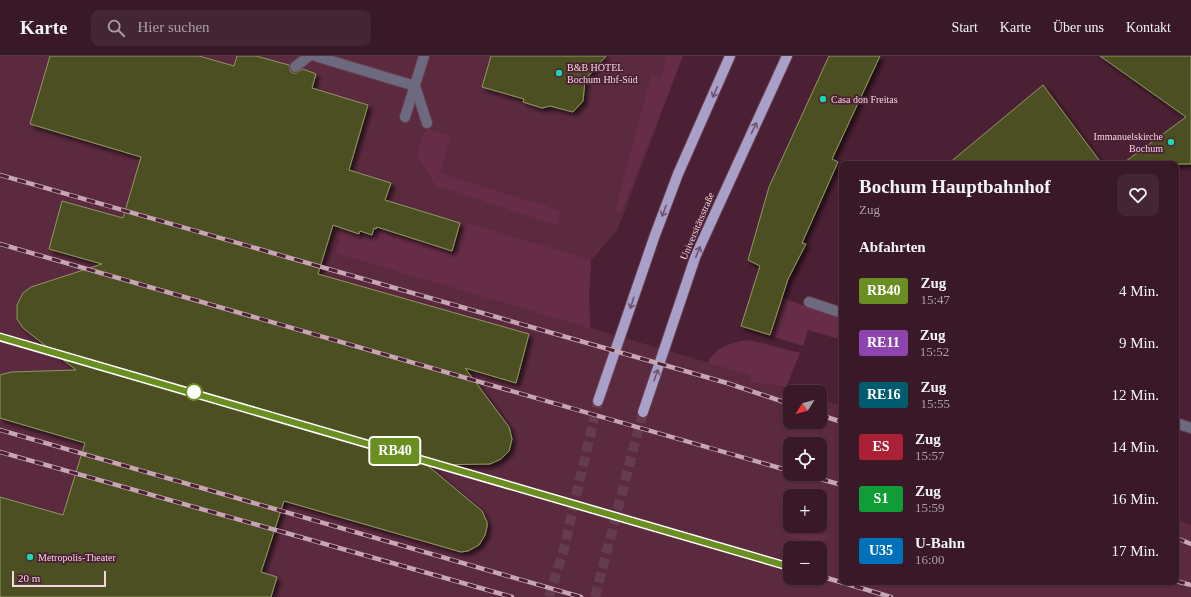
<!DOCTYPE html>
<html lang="de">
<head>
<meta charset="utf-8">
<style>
	:root { --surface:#391827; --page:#442533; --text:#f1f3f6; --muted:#aba0a7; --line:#533744 }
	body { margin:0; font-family:Georgia,serif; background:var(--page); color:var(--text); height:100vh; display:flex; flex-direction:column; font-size:15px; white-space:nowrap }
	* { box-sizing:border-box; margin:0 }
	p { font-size:13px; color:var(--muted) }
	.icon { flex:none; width:22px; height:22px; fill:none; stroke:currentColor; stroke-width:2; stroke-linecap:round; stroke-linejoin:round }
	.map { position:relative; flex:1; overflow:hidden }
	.sheet { position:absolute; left:839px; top:105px; width:340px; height:424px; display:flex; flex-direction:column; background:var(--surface); border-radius:8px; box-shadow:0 1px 3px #0004,0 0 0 1px var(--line) }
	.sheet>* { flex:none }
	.badge { padding:0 8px; border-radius:3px; font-size:14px; line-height:26px }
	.needle { width:26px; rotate:233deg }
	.buttons { position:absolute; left:783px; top:329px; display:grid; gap:8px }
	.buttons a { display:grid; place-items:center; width:44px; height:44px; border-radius:8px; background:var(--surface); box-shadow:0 1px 3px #0004,0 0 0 1px var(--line); font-size:20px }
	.scale { position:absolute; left:12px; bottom:10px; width:94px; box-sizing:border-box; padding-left:4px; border:2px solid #f2d5df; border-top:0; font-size:11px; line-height:14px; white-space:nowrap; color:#f2d5df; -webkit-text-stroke:3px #4c2034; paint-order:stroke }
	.map>.badge { position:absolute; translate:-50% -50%; box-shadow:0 0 0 2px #fff }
	h2 { padding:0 20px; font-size:15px; line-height:36px }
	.round { display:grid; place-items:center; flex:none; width:42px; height:42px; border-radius:8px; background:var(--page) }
	.headline { display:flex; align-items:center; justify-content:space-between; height:68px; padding:0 20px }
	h1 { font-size:19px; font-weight:800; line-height:30px }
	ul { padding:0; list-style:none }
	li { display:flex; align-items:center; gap:12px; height:52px; padding:0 20px }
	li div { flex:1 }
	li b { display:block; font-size:15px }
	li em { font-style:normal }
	li .badge { min-width:44px; font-weight:700; text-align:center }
	header { display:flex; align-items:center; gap:24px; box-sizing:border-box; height:56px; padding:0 20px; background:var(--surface); border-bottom:1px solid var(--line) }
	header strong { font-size:19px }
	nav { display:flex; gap:22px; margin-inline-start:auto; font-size:14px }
	.search { width:280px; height:36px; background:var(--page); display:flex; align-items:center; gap:10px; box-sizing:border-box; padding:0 14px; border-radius:8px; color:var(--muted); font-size:15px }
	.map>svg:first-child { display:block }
	.built { fill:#5c2a3f; fill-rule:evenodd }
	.grass { fill:#672c47 }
	.building { fill:#4c5020; stroke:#909663; filter:url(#shadow) }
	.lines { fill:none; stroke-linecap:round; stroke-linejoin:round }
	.major-tunnel { stroke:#653b4e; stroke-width:10; stroke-dasharray:10 5; stroke-linecap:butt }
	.minor-casing { stroke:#673d4f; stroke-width:12 }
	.major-casing { stroke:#673d4f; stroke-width:12 }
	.minor { stroke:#6d697e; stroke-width:10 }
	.major { stroke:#a9a0ca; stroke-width:10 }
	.rail-casing { stroke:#c7a6b3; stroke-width:4.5 }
	.rail { stroke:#4c2034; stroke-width:3; stroke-dasharray:9; stroke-linecap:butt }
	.oneway { stroke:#715370 }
	.line-casing { stroke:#fff; stroke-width:9 }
	.line { stroke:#6b8e23; stroke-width:6 }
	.poi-dot { fill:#1ed5b0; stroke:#4c2034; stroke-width:1.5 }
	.stop-dot { fill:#fff; stroke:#6b8e23; stroke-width:2 }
	.labels { text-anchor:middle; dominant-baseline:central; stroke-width:3.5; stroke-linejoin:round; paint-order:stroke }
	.poi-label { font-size:10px; fill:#f2d5df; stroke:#4c2034; text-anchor:start }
	.street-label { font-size:10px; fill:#f2d5df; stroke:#4c2034 }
</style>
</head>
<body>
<header>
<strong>Karte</strong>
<div class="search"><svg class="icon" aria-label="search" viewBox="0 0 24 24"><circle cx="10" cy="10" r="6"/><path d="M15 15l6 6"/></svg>Hier suchen</div>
<nav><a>Start</a><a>Karte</a><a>Über uns</a><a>Kontakt</a></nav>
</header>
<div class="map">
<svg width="1191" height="541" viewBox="0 0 1191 541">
	<defs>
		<filter id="shadow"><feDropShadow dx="3.5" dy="3.5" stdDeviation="2" flood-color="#0009"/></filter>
	</defs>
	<rect width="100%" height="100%" fill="#4c2034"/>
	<path class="built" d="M0 0H683L617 175 591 204 589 239 590 272 751 319 750 326 786 331 800 336H790V366H820V343L842 350V526H1176V463L1191 469V541H0ZM790 388H820V418H790ZM790 440H820V470H790ZM790 492H820V522H790Z"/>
	<g class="grass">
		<path d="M667 0H683L621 156 615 155 651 20 661 22Z"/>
		<path d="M429 73 451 80 440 117 561 155 557 169 435 129 417 99 423 77Z"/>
		<path d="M464 166 591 204 589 239 590 272 335 197 343 174 372 184 376 173 454 198Z"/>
		<path d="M753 227 791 245 842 263V284L808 274 803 290 771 280 779 251 750 242Z"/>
		<path d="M750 284 800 297 786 331 750 326 751 319 708 307C714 291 735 285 750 284Z"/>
		<path d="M788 468 790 470 825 479 822 489 785 479Z"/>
	</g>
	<g class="building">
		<path d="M50 0H199L234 10 237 0H256L289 9 290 15 293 17H296L303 13 316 18 312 32 368 49 349 114 391 127 385 144 460 167 452 195 377 171 376 173 374 172 372 179 360 175 359 178 333 169 318 218 529 278 516 327 465 312 509 371 512 383 509 395 501 403 490 408 427 409 482 455 487 466V471L485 479 479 489 468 495 461 496 284 445 261 516 277 521 271 541H0V441L63 459 85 387 0 362V319L11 316 76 314 23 272 17 263V249L23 237 31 231 102 208 49 193 62 145 123 162 141 101 30 68Z"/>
		<path d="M491 0H606L585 24 583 45 573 56 550 50 542 52 523 46 524 43 482 31Z"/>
		<path d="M829 0H880L832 103 838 106 802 187 806 188 788 223 770 279 741 270 760 210 748 204 769 131Z"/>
		<path d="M1100 0H1191V108H1122L1186 61Z"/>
		<path d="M1043 29 1102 108H948Z"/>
	</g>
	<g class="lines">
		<g class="major-tunnel">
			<path d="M549 541 563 497 598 345"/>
			<path d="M595 541 643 356"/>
		</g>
		<g class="minor-casing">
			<g id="minor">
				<path d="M315 0 415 30 427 67"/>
				<path d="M295 11 309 0"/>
				<path d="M405 61 424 0"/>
				<path d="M809 246 842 257"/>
				<path d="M1176 367 1191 372"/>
			</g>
		</g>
		<g class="major-casing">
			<g id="major">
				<path d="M598 345 655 179 678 118 730 0"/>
				<path d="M643 356 696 199 787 0"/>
			</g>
		</g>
		<use href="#minor" class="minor"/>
		<use href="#major" class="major"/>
		<g class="rail-casing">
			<g id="rail">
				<path d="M0 119 727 327 790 348"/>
				<path d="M0 188 790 415"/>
				<path d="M0 281 790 511"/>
				<path d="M820 359 842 366"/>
				<path d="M0 374 581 541"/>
				<path d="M0 396 512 541"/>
				<path d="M802 418 842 429"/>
				<path d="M1176 482 1191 488"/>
				<path d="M820 520 891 541"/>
				<path d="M1176 525 1191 529"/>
			</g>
		</g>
		<use href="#rail" class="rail"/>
	</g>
	<defs><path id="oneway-shaft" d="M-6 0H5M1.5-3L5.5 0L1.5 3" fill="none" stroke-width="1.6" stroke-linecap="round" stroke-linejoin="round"/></defs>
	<g class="oneway">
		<use href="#oneway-shaft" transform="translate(715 36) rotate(114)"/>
		<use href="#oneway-shaft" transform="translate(754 72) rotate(-65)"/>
		<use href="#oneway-shaft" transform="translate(664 155) rotate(111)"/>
		<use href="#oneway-shaft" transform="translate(698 196) rotate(-67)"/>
		<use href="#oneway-shaft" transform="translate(632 247) rotate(108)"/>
		<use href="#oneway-shaft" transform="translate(656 319) rotate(-71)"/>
	</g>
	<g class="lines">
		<g class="line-casing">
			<path id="line" d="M0 281 790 511"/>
		</g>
		<use href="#line" class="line"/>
	</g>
	<g class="poi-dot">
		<circle cx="559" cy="17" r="4"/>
		<circle cx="823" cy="43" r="4"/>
		<circle cx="1171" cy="86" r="4"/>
		<circle cx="30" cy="501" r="4"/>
	</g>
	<circle class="stop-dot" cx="194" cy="336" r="8"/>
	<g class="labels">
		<g class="poi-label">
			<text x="567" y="11">B&amp;B HOTEL<tspan x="567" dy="12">Bochum Hbf-Süd</tspan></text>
			<text x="831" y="43">Casa don Freitas</text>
			<text x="1163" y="80" text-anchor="end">Immanuelskirche<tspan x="1163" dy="12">Bochum</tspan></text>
			<text x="38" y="501">Metropolis-Theater</text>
		</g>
		<g class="street-label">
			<text transform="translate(697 170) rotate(-67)">Universitätsstraße</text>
		</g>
	</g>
</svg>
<div class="buttons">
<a><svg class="needle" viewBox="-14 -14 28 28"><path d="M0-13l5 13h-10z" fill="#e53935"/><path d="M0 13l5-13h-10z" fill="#aba0a7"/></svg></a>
<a><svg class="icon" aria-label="locate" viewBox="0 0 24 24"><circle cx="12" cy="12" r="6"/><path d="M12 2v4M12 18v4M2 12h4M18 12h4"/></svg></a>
<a>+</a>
<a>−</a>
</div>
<div class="scale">20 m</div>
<b class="badge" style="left:395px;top:395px;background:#6b8e23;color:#fff">RB40</b>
<section class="sheet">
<div class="headline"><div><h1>Bochum Hauptbahnhof</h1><p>Zug</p></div><a class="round"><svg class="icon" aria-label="heart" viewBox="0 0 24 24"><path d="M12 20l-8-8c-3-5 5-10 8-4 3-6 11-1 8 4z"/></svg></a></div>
<h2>Abfahrten</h2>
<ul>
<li><span class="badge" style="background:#6b8e23;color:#fff">RB40</span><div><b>Zug</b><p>15:47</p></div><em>4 Min.</em></li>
<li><span class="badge" style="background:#8e44ad;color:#fff">RE11</span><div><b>Zug</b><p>15:52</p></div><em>9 Min.</em></li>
<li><span class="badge" style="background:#005c6e;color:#fff">RE16</span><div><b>Zug</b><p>15:55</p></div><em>12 Min.</em></li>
<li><span class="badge" style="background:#aa2135;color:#fff">ES</span><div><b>Zug</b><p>15:57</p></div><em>14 Min.</em></li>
<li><span class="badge" style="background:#109c37;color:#fff">S1</span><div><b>Zug</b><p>15:59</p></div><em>16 Min.</em></li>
<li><span class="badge" style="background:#0072bc;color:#fff">U35</span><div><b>U-Bahn</b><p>16:00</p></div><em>17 Min.</em></li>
</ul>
</section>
</div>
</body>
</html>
